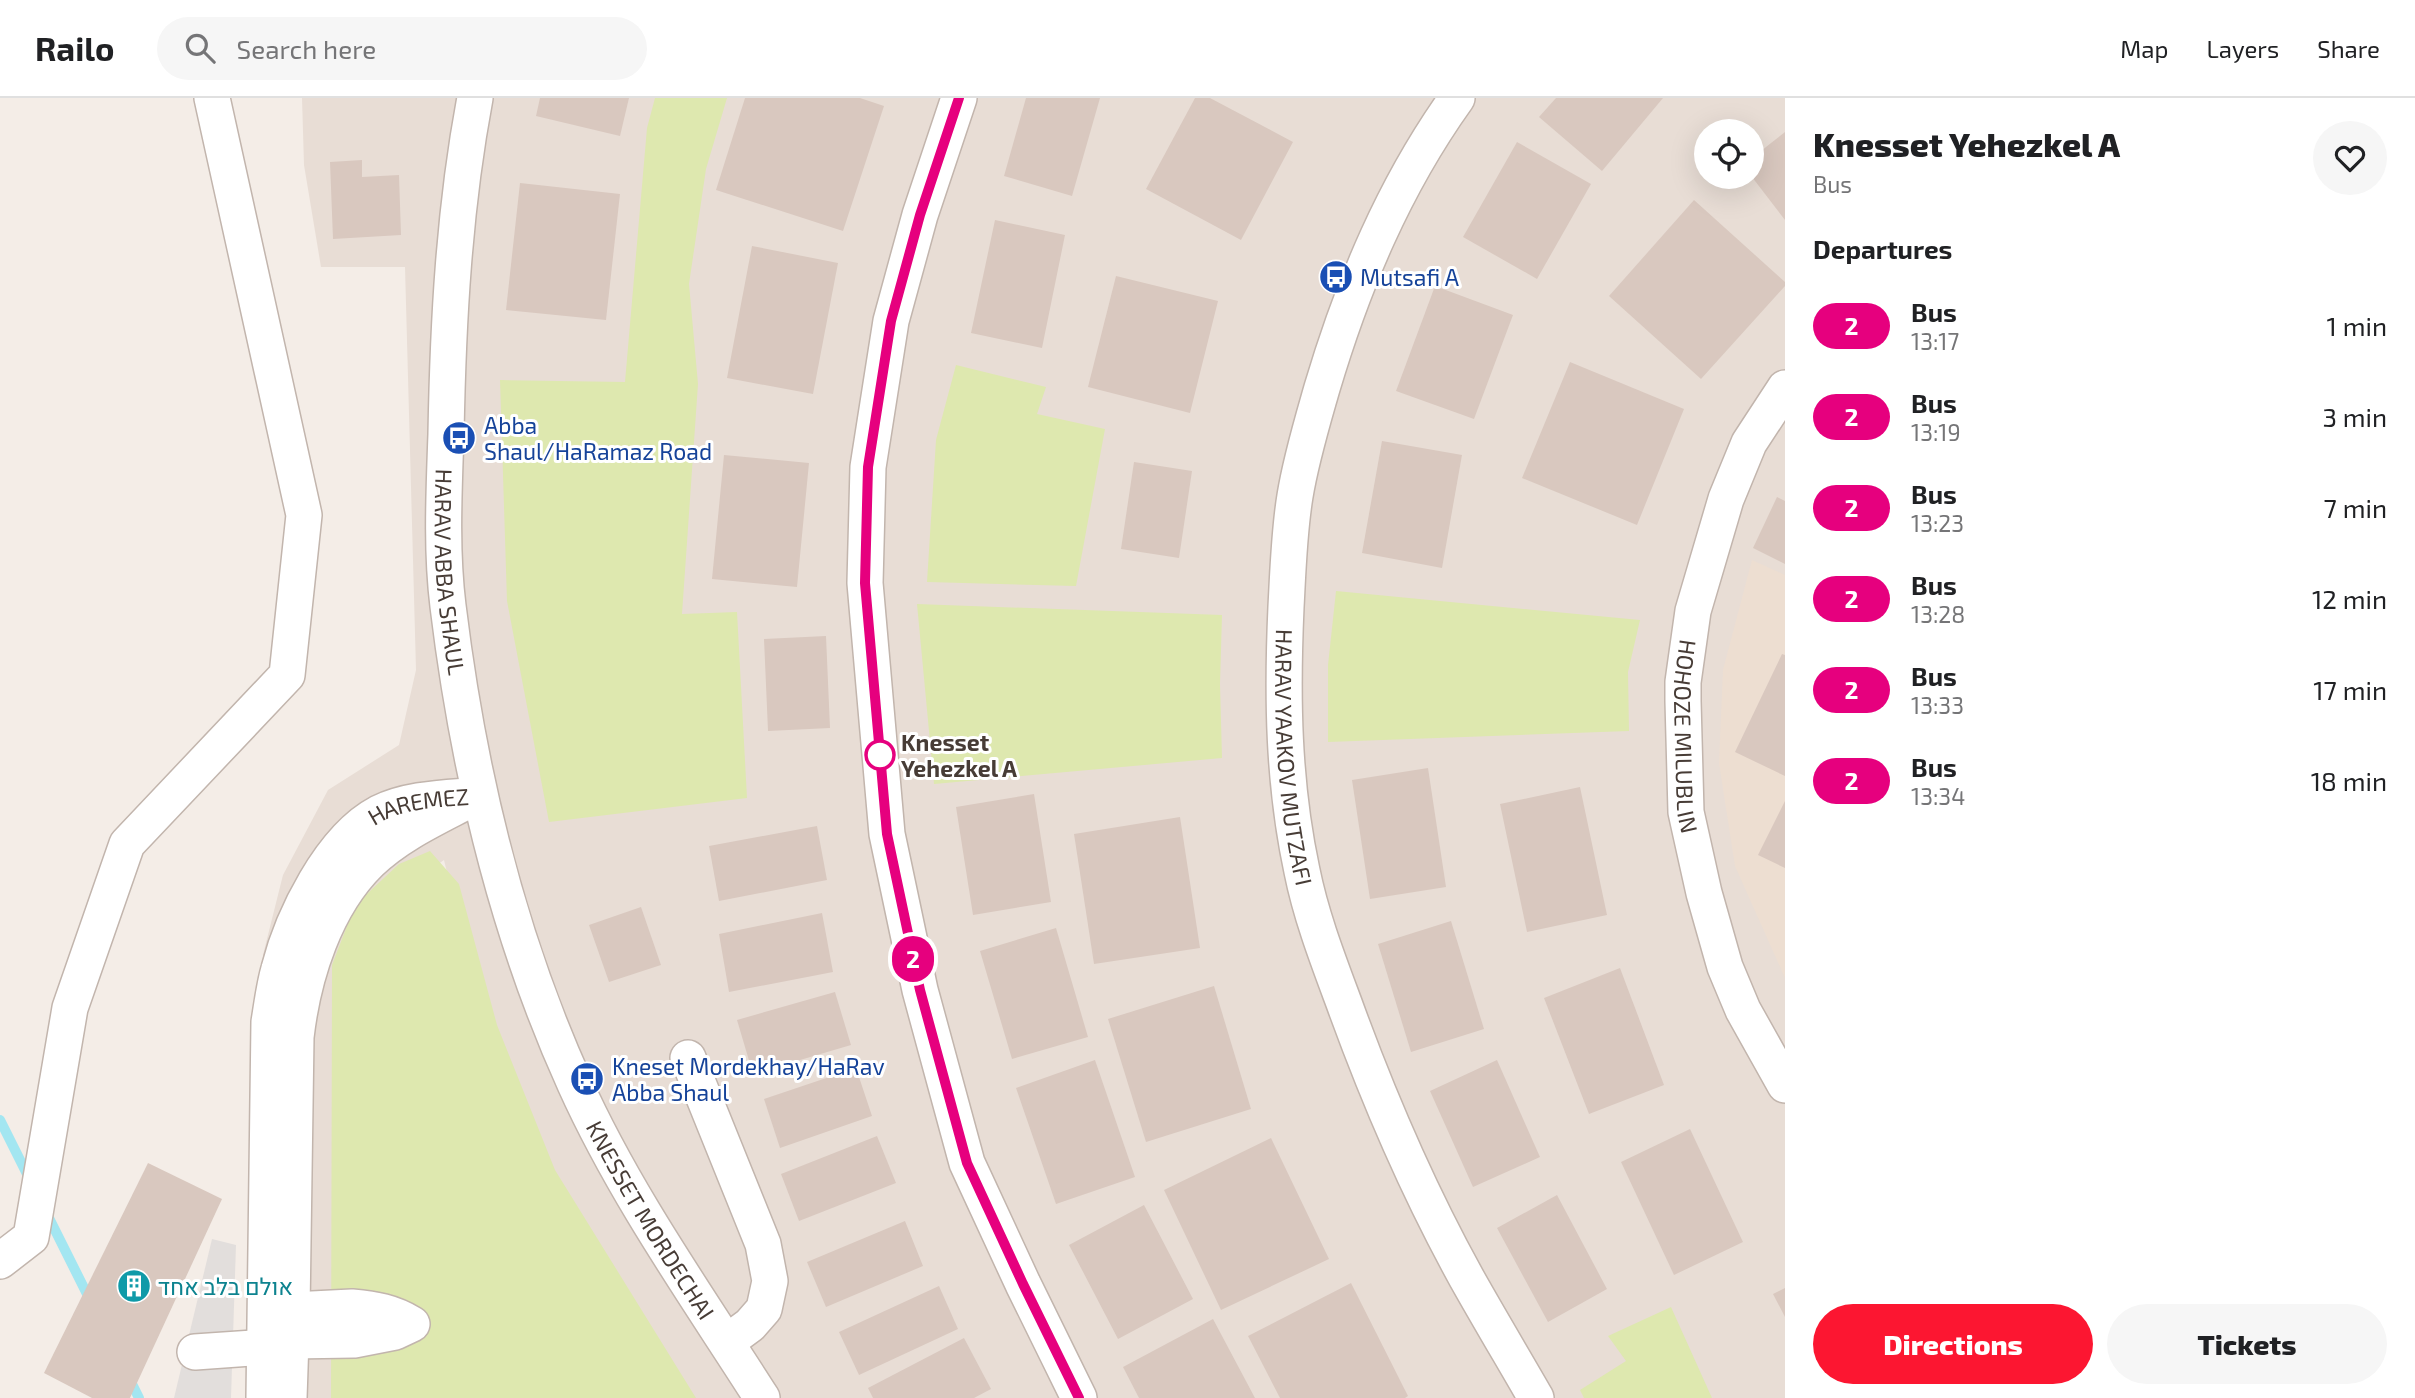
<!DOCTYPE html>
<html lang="en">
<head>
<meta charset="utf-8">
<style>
	:root { --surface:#fff; --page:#f6f6f6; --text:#202124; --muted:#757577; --line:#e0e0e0; --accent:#fc1631 }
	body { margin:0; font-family:"Exo 2",Heebo,sans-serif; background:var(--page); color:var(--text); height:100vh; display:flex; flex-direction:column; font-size:26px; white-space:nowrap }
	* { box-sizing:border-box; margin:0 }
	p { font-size:23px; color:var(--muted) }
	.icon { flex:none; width:38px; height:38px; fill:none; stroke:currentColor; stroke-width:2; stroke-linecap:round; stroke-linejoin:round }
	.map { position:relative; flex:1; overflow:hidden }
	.side { display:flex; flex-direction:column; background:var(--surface); width:630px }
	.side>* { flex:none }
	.badge { padding:0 14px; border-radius:23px; font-size:24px; line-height:46px }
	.controls { position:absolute; left:1694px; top:21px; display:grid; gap:14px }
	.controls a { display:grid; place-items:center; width:70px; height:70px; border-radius:50%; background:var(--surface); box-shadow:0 7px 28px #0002; font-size:35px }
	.map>.badge { position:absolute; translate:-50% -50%; box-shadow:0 0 0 4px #fff }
	h2 { padding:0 28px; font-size:26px; line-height:63px }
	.round { display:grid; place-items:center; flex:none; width:74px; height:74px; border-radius:37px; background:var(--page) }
	.headline { display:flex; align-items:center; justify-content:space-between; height:119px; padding:0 28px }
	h1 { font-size:33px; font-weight:800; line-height:52px }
	.button { display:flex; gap:14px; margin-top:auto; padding:14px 28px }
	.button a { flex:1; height:80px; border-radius:42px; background:var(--accent); color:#fff; font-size:28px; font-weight:800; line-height:80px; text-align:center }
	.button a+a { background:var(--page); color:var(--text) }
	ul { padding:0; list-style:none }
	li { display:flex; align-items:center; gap:21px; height:91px; padding:0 28px }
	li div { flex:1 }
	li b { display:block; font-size:26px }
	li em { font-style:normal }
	li .badge { min-width:77px; font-weight:700; text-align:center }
	header { display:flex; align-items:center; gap:42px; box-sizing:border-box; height:98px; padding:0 35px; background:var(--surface); border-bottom:2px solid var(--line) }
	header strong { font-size:33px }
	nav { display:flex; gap:38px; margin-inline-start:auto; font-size:24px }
	.search { width:490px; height:63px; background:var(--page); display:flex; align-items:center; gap:18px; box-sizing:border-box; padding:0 24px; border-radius:38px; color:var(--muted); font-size:26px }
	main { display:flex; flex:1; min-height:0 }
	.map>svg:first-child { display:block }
	.residential { fill:#e8ddd5; fill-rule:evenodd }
	.education { fill:#edded1 }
	.green { fill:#dee8af }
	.parking { fill:#e2dedc }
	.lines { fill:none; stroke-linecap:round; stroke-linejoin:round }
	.stream { stroke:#a3e6f1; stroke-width:10 }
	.building { fill:#d9c8bf }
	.minor-casing { stroke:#c2b5ad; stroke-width:38 }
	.minor { stroke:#fff; stroke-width:35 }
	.line-casing { stroke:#fff; stroke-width:16 }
	.line { stroke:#e6007e; stroke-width:10 }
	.stop-dot { fill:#fff; stroke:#e6007e; stroke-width:3.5 }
	.labels { text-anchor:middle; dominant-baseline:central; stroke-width:6; stroke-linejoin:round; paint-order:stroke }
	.transit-label { font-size:23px; fill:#164399; stroke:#fff; text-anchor:start }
	.street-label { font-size:23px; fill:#473c36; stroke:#fff }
	.stop-label { font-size:23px; font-weight:bold; fill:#473c36; stroke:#fff; text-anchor:start }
	.culture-label { font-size:23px; fill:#0d838f; stroke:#fff; text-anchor:start }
</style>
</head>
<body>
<header>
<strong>Railo</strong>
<div class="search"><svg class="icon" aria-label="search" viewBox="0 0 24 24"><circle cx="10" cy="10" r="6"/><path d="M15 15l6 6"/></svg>Search here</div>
<nav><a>Map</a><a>Layers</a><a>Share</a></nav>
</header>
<main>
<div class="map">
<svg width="1785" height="1300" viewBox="0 0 1785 1300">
	<rect width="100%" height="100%" fill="#f4ede7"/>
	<path class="residential" d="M302 0H1785V1300H574L444 762 381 806 346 1300H266L268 1275 263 857 283 777 328 692 399 647 416 572 405 169H321L304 67ZM1706 33H1752V79H1706Z"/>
	<path class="education" d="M1752 462 1785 477V880L1735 768 1719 665 1723 572Z"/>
	<g class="green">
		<path d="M655 0H727L706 71 689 186 698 286 682 516 737 514 747 700 549 724 507 503 500 282 625 284 647 30Z"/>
		<path d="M956 267 1046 289 1037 316 1105 331 1076 488 927 484 936 342Z"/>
		<path d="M1336 493 1640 522 1628 574 1629 633 1328 644V567Z"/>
		<path d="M917 506 1222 517 1220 586 1222 660 934 686Z"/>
		<path d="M430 753 459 786 497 927 555 1072 696 1300H331L332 867 355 807 399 766Z"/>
		<path d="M1671 1209 1712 1300H1584L1580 1292 1626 1263 1608 1238Z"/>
	</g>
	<path class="parking" d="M212 1141 236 1147 231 1300H174Z"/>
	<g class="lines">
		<g class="stream">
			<path d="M0 1022 31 1084"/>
			<path d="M47 1116 90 1202"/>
			<path d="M130 1282 139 1300"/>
		</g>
	</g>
	<g class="building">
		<path d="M540 0H629L620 38 536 18Z"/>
		<path d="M745 0H860L884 8 843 133 716 92Z"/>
		<path d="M1026 0H1100L1072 98 1004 78Z"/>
		<path d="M1195 0H1210L1293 44 1241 142 1146 91Z"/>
		<path d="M1556 0H1663L1602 73 1539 19Z"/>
		<path d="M1785 34V122L1752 79V60Z"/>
		<path d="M1517 44 1591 86 1537 181 1463 139Z"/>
		<path d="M362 62V79L399 77 401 137 333 141 330 64Z"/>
		<path d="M520 85 620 96 606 222 506 212Z"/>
		<path d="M1694 102 1785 184V188L1701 281 1609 198Z"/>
		<path d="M995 122 1065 137 1042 250 971 235Z"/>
		<path d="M752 148 838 165 813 296 727 280Z"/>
		<path d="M1116 178 1218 203 1190 315 1088 289Z"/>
		<path d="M1435 188 1513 217 1474 321 1396 293Z"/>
		<path d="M1570 264 1684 311 1637 427 1522 380Z"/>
		<path d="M1382 343 1462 357 1442 470 1362 455Z"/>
		<path d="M724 357 809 365 797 489 712 481Z"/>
		<path d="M1134 364 1192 373 1179 460 1121 451Z"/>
		<path d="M1777 399 1785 403V466L1753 450Z"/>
		<path d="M826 538 830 630 768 633 764 541Z"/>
		<path d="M1782 556 1785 557V678L1735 654Z"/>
		<path d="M1428 670 1446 789 1370 801 1352 682Z"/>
		<path d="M1580 689 1607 817 1527 834 1500 706Z"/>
		<path d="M1034 696 1051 804 973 817 956 709Z"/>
		<path d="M1785 703V770L1758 757Z"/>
		<path d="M1180 719 1200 850 1094 866 1074 736Z"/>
		<path d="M817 728 827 782 719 803 709 748Z"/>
		<path d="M641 809 661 867 609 884 589 827Z"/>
		<path d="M822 815 833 874 729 894 719 836Z"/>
		<path d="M1451 823 1484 931 1411 954 1378 846Z"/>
		<path d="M1056 830 1088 939 1012 961 980 853Z"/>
		<path d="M1620 870 1664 987 1589 1016 1544 900Z"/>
		<path d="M1214 888 1251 1011 1146 1044 1108 921Z"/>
		<path d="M835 894 851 947 753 976 737 922Z"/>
		<path d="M1095 962 1135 1079 1056 1106 1016 990Z"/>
		<path d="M1497 962 1540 1059 1473 1089 1430 993Z"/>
		<path d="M856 970 872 1018 780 1050 764 1001Z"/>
		<path d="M1690 1031 1743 1144 1674 1177 1621 1064Z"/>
		<path d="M877 1038 896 1085 799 1123 781 1076Z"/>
		<path d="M1271 1040 1329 1161 1221 1212 1164 1092Z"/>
		<path d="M148 1065 222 1101 130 1300H92L44 1275Z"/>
		<path d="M1557 1097 1607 1191 1548 1224 1497 1130Z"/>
		<path d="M1144 1107 1193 1201 1118 1241 1069 1147Z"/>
		<path d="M905 1123 923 1168 826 1209 807 1164Z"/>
		<path d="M1351 1185 1408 1298 1405 1300H1280L1248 1238Z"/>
		<path d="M939 1188 958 1231 859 1277 839 1234Z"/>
		<path d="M1785 1190V1219L1773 1196Z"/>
		<path d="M1213 1221 1255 1300H1139L1123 1269Z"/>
		<path d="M964 1240 991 1291 974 1300H873L868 1290Z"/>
	</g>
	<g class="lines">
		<g class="minor-casing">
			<g id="minor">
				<path id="s1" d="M475 0C454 111 448 224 446 336 444 393 441 452 448 508 468 672 507 836 575 986 625 1097 697 1198 762 1300"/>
				<path d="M959 0 920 117 891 223 868 369 865 485 887 736 920 892 967 1065 1023 1186 1079 1300"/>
				<path id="s2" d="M1457 0C1394 88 1353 186 1322 290 1312 325 1301 361 1295 398 1289 434 1288 472 1286 509 1282 598 1283 685 1302 773 1311 818 1328 862 1344 905 1378 999 1418 1092 1466 1179 1489 1220 1513 1260 1536 1300"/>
				<path id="s3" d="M1785 290 1749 345 1726 401 1693 513 1683 584V603L1686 714 1704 795 1725 869 1743 912 1785 987"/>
				<path d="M688 960 763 1146 770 1183 764 1211 750 1227 727 1244"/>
				<path d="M0 1163 31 1139 70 910 127 746 287 577 304 417 212 0"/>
				<path d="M352 1209C375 1211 392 1214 412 1226L395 1234 354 1242 291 1243 266 1229 292 1212Z"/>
				<path d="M195 1254 266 1249"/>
				<path id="s4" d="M264 1300 269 924C272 906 274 888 279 871 292 820 330 741 379 715 409 700 446 700 479 697"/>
				<path d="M289 1300 292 1212 296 939C303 878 325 808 370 764 396 739 429 723 460 707"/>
			</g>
		</g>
		<use href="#minor" class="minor"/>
	</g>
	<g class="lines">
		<g class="line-casing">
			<path id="line" d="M959 0 920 117 891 223 868 369 865 485 887 736 920 892 967 1065 1023 1186 1079 1300"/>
		</g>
		<use href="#line" class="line"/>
	</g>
	<defs>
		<g id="bus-disc" transform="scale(1.75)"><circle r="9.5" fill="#1a4fb4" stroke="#fff"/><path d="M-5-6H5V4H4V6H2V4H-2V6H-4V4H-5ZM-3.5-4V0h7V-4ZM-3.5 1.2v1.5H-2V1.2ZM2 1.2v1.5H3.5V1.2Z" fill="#fff"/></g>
		<g id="building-disc" transform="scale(1.75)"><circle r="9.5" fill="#0f9aa8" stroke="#fff"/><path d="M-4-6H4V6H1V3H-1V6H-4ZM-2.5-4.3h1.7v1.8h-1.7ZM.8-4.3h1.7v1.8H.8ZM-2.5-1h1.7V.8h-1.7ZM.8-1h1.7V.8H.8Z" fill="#fff"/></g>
	</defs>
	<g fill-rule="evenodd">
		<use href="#bus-disc" x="1336" y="179"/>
		<use href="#bus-disc" x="459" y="340"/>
		<use href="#bus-disc" x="587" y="981"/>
		<use href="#building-disc" x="134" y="1188"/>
	</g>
	<circle class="stop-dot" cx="880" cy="657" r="14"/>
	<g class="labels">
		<g class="transit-label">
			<text x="1360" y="179">Mutsafi A</text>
			<text x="484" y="327">Abba<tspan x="484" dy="26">Shaul/HaRamaz Road</tspan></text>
			<text x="612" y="968">Kneset Mordekhay/HaRav<tspan x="612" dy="26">Abba Shaul</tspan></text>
		</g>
		<g class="street-label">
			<text stroke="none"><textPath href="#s1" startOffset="476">HARAV ABBA SHAUL</textPath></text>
			<text stroke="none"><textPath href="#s3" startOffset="369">HOHOZE MILUBLIN</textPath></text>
			<text stroke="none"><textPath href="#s2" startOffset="695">HARAV YAAKOV MUTZAFI</textPath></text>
			<text stroke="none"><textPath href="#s4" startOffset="660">HAREMEZ</textPath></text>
			<text stroke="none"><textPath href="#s1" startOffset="1162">KNESSET MORDECHAI</textPath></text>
		</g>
		<g class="stop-label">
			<text x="901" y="644">Knesset<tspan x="901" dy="26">Yehezkel A</tspan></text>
		</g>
		<g class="culture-label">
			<text x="158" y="1188">אולם בלב אחד</text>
		</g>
	</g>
</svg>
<div class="controls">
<a><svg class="icon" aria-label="locate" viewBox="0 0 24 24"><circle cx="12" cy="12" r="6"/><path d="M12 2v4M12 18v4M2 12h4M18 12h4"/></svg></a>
</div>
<b class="badge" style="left:913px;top:861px;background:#e6007e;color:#fff">2</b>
</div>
<section class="side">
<div class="headline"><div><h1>Knesset Yehezkel A</h1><p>Bus</p></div><a class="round"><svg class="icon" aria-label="heart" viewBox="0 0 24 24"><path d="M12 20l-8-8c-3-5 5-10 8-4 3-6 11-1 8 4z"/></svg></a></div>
<h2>Departures</h2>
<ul>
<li><span class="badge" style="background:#e6007e;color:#fff">2</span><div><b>Bus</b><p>13:17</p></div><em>1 min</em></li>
<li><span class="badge" style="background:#e6007e;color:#fff">2</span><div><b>Bus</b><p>13:19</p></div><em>3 min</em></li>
<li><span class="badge" style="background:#e6007e;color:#fff">2</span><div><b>Bus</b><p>13:23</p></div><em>7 min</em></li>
<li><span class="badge" style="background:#e6007e;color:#fff">2</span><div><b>Bus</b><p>13:28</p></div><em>12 min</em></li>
<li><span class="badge" style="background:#e6007e;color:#fff">2</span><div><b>Bus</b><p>13:33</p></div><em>17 min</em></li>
<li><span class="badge" style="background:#e6007e;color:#fff">2</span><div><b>Bus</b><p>13:34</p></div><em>18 min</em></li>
</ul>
<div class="button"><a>Directions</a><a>Tickets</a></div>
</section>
</main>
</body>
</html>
